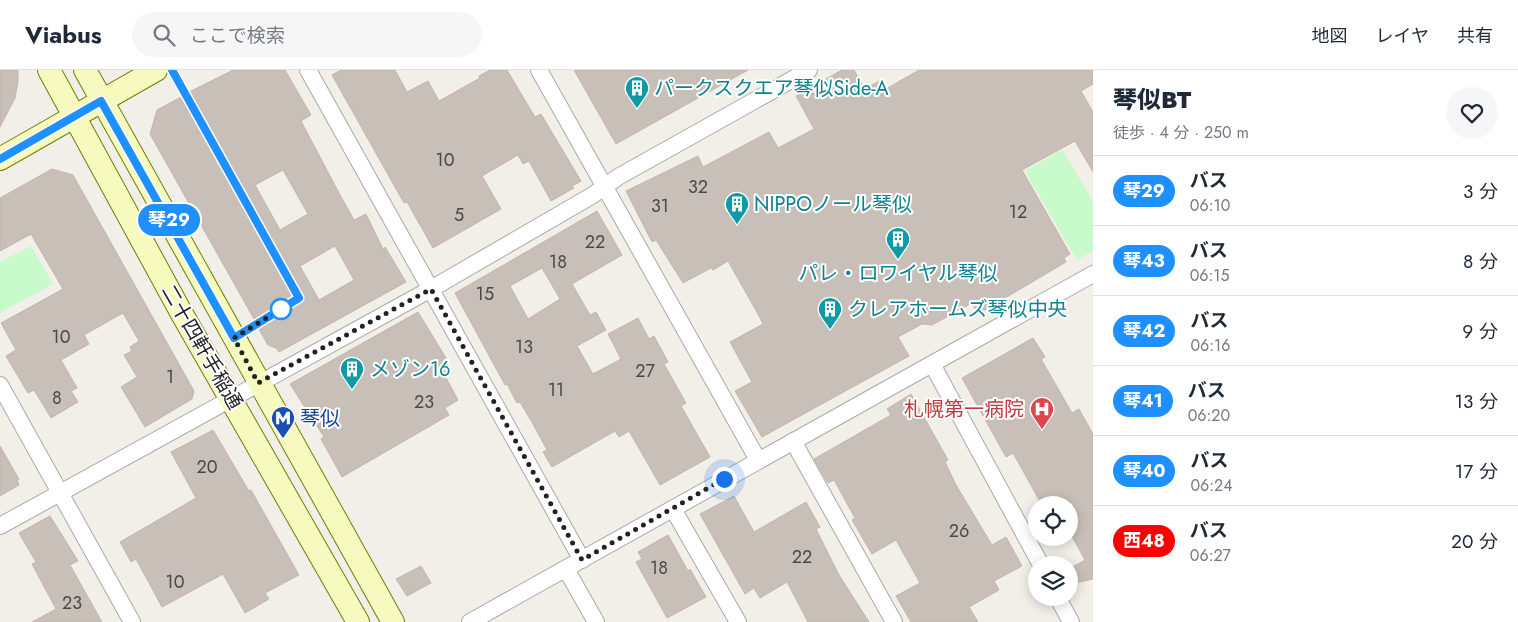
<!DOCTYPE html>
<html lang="ja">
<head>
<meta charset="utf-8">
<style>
	:root { --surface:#fff; --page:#f6f6f7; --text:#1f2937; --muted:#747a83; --line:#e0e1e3 }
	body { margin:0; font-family:Jost,"Noto Sans JP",sans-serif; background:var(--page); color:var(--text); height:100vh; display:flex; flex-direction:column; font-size:19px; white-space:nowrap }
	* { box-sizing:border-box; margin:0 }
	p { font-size:16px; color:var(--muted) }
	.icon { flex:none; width:28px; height:28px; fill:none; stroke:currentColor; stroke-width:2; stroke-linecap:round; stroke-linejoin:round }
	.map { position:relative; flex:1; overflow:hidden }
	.side { display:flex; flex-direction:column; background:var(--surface); width:425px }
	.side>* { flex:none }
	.badge { padding:0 10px; border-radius:16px; font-size:18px; line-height:32px }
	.fabs { position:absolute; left:1028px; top:426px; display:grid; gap:10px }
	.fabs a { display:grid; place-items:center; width:50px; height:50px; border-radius:50%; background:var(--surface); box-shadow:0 2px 12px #0003; font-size:25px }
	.you { position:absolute; width:25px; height:25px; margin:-12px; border:4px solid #fff; border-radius:50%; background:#1a73e8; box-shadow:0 0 0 8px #1a73e833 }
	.map>.badge { position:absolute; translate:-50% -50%; box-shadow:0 0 0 2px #fff }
	.round { display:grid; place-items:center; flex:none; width:52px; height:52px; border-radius:26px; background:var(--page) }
	.summary { display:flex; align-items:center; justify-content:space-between; height:85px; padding:0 20px }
	h1 { font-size:24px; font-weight:800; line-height:38px }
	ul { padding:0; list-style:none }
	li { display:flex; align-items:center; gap:15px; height:70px; padding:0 20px; border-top:1px solid var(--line) }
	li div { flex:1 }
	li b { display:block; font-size:19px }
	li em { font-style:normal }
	li .badge { min-width:55px; font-weight:700; text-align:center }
	header { display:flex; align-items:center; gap:30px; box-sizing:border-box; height:70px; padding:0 25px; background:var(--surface); border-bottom:1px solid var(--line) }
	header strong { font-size:24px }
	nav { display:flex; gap:28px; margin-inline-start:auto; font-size:18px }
	.search { width:350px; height:45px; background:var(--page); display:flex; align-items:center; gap:12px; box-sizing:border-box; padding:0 18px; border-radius:28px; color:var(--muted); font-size:19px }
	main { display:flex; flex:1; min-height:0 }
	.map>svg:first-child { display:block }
	.park { fill:#c8facc }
	.building { fill:#c7bfb8; stroke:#c4b6ab; fill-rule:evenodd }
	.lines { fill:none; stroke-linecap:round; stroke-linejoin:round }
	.lane-casing { stroke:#a9a9a9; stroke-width:9 }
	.street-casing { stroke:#a9a9a9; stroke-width:18 }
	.secondary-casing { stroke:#707d05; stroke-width:24 }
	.lane { stroke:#fff; stroke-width:8 }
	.street { stroke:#fff; stroke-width:16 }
	.secondary { stroke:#f7fabf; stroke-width:22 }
	.line-casing { stroke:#fff; stroke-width:11 }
	.line { stroke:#1e90ff; stroke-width:8 }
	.walk { stroke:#222; stroke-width:5; stroke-dasharray:0 9 }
	.stop-dot { fill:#fff; stroke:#1e90ff; stroke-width:2.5 }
	.labels { text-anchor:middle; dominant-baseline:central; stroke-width:4; stroke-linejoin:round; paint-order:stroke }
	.number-label { font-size:18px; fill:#4b4948 }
	.culture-label { font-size:20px; fill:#0d838f; stroke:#fff; text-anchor:start }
	.street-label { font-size:20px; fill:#222; stroke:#fff }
	.health-label { font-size:20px; fill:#be3a42; stroke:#fff; text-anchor:end }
	.transit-label { font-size:20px; fill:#164399; stroke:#fff; text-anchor:start }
</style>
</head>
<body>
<header>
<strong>Viabus</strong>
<div class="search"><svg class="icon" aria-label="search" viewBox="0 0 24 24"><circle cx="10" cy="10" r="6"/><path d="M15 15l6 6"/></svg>ここで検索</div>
<nav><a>地図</a><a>レイヤ</a><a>共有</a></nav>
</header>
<main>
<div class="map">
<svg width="1093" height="552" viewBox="0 0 1093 552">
	<rect width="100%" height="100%" fill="#f2efe9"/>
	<g class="park">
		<path d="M1062 80 1093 131V181L1077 190 1025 101Z"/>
		<path d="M31 176 53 214 0 243V192Z"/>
	</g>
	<g class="building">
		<path d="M0 0H18V12L15 28 0 57Z"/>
		<path d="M233 0H285L311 45 301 51 339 123 354 150 366 144 383 179 385 177 406 212 279 282 276 278 268 275 259 259 261 251 254 249 150 64 157 40 181 27 188 29 191 26V21ZM283 100 308 144 280 160 255 115ZM335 176 354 210 319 230 300 196Z"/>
		<path d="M341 0H395L407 22 428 11 439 31 480 8 479 6 490 0H507L535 47 541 44 581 111 572 116 574 118 551 131 529 91 523 94 518 85 482 106 501 139 433 178 407 132 404 133 332 5Z"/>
		<path d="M574 0H748L616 74Z"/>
		<path d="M842 0H854L865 19 881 10 886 19 919 0H1093V14L1081 21 1093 42V102L1075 71 1022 100 1070 184 1064 188 1066 192 978 244 972 233 932 255 922 254 898 267 909 286 762 367 735 321 752 312 730 272 763 254 758 244 728 191 713 200 711 198 683 213 656 170 652 172 626 121 698 86 703 97 769 62 778 78 814 59 796 26Z"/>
		<path d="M52 99 73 105 194 321 192 329 145 357 121 317 137 307 124 285 132 281 130 277 139 271 123 243 84 265 89 274 61 290 77 318 71 321 78 332 51 348 34 320 28 323 6 286 16 280 1 253 63 219 31 164 0 181V128Z"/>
		<path d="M597 141 622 185 572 214 590 245 596 242 606 260 577 276 593 304 621 289 608 264 638 248 649 269 654 266 668 292 664 294 686 333 681 336 710 387 660 415 629 361 619 367 615 361 552 397 543 382 547 380 533 354 520 332 517 333 507 314 505 315 455 223ZM542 198 560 229 528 249 510 216Z"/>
		<path d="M418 242 446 288 443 289 450 301 444 304 458 330 445 338 449 345 342 407 321 369 324 367 290 314Z"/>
		<path d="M1033 268 1045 287 1041 289 1072 343 1079 339 1093 364V509L1075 513 1069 502V499L1085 490 1069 461V435H1042L1013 383 1006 387 962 308Z"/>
		<path d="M911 324 948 390 945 392 956 415 992 475 1006 467 1022 496 994 511 999 520 969 537 978 552H911L896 526 920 513 896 470 872 484 852 450 855 448 834 410 828 413 814 389 891 345 887 339Z"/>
		<path d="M213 360 249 421 251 420 299 505 265 523 269 529 245 543 223 504 162 537 136 489 131 492 120 472 196 428 171 382Z"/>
		<path d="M0 376 19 409 17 410 19 415 0 426Z"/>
		<path d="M734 426 754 462 806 432 820 457 816 459 839 505 869 552H808L787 512 760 528 754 518 745 524 700 444Z"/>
		<path d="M50 446 78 491 70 495 102 552H32L56 539 32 494 36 492 19 463Z"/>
		<path d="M668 465 688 501 690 499 706 527 667 548 636 492 642 489 638 482Z"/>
		<path d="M421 496 431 513 407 526 396 509Z"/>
	</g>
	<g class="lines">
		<g class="lane-casing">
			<g id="lane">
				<path d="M172 0 186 24"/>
				<path d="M236 267 256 254"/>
			</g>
		</g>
		<g class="street-casing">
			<g id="street">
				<path d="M308 0 582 490"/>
				<path d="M539 0 758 390"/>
				<path d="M932 294 1041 495"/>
				<path d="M0 315 132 552"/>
				<path d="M793 371 894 552"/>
				<path d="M673 439 738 552"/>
				<path d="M0 456 431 219 593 125 618 107 809 0"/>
				<path d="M566 499 596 552"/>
				<path d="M1058 528 1071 552"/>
				<path d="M470 552 1093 204"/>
			</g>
		</g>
		<g class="secondary-casing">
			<g id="secondary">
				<path d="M49 0 182 244 358 552"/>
				<path d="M85 0 393 552"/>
				<path d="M0 89 156 0"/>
			</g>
		</g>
		<use href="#lane" class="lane"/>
		<use href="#street" class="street"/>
		<use href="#secondary" class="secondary"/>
	</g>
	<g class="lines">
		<g class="line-casing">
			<path id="line" d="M0 89 101 31 234 268 299 228 172 0"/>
		</g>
		<use href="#line" class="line"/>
		<path class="walk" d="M281 239 234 268 258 313 431 219 582 490 724 409"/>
	</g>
	<defs>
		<g id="building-pin" transform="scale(1.25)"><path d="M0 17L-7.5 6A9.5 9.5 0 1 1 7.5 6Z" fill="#0f9aa8" stroke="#fff"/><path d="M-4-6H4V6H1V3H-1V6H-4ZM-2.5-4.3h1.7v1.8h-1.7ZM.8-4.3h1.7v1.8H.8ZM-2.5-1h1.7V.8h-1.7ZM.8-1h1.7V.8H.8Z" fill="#fff"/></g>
		<g id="hospital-pin" transform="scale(1.25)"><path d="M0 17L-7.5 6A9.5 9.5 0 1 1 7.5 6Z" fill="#e0444e" stroke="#fff"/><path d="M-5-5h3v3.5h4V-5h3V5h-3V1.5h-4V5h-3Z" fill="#fff"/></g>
		<g id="metro-pin" transform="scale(1.25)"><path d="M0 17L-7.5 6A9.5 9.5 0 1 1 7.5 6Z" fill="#1a4fb4" stroke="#fff"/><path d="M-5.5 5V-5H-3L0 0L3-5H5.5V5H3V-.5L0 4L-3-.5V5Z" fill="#fff"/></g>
	</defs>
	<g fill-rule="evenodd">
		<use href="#building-pin" x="637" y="18"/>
		<use href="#building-pin" x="737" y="134"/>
		<use href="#building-pin" x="898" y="169"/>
		<use href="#building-pin" x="830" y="239"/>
		<use href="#building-pin" x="352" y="299"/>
		<use href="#hospital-pin" x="1042" y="339"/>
		<use href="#metro-pin" x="283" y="348"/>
	</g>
	<circle class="stop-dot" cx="281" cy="239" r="10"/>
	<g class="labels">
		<g class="number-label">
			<text x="445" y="90">10</text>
			<text x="698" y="117">32</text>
			<text x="660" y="136">31</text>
			<text x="1018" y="142">12</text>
			<text x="459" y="145">5</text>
			<text x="595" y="172">22</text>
			<text x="558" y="192">18</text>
			<text x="485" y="224">15</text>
			<text x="61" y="267">10</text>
			<text x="524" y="277">13</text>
			<text x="645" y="301">27</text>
			<text x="170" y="307">1</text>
			<text x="556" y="320">11</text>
			<text x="57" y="328">8</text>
			<text x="424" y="332">23</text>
			<text x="207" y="397">20</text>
			<text x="959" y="461">26</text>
			<text x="802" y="487">22</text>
			<text x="659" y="498">18</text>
			<text x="175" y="512">10</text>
			<text x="72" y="533">23</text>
		</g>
		<g class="culture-label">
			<text x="654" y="18">パークスクエア琴似Side-A</text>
			<text x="754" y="134">NIPPOノール琴似</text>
			<text x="898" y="203" text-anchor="middle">パレ・ロワイヤル琴似</text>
			<text x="848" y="239">クレアホームズ琴似中央</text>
			<text x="370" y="299">メゾン16</text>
		</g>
		<g class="street-label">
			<text transform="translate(202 277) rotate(60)">二十四軒手稲通</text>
		</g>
		<g class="health-label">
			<text x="1024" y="339">札幌第一病院</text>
		</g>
		<g class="transit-label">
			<text x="300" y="348">琴似</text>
		</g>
	</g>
</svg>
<div class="fabs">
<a><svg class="icon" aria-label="locate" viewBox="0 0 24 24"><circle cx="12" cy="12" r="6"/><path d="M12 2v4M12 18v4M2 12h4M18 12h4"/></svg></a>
<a><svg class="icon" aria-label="layers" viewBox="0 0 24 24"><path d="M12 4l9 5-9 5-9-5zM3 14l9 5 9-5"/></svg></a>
</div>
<div class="you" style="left:724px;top:409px"></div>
<b class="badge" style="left:169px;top:150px;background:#1e90ff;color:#fff">琴29</b>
</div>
<section class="side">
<div class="summary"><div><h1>琴似BT</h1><p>徒歩 · 4 分 · 250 m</p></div><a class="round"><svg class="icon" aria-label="heart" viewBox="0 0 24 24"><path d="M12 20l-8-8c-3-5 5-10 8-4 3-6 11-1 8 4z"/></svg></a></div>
<ul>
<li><span class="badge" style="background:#1e90ff;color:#fff">琴29</span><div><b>バス</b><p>06:10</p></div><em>3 分</em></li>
<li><span class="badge" style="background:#1e90ff;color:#fff">琴43</span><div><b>バス</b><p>06:15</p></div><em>8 分</em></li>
<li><span class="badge" style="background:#1e90ff;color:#fff">琴42</span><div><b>バス</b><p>06:16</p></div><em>9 分</em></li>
<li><span class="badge" style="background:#1e90ff;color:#fff">琴41</span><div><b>バス</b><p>06:20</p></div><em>13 分</em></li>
<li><span class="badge" style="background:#1e90ff;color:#fff">琴40</span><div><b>バス</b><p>06:24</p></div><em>17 分</em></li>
<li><span class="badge" style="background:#f00;color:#fff">西48</span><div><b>バス</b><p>06:27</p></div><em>20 分</em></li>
</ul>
</section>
</main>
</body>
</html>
